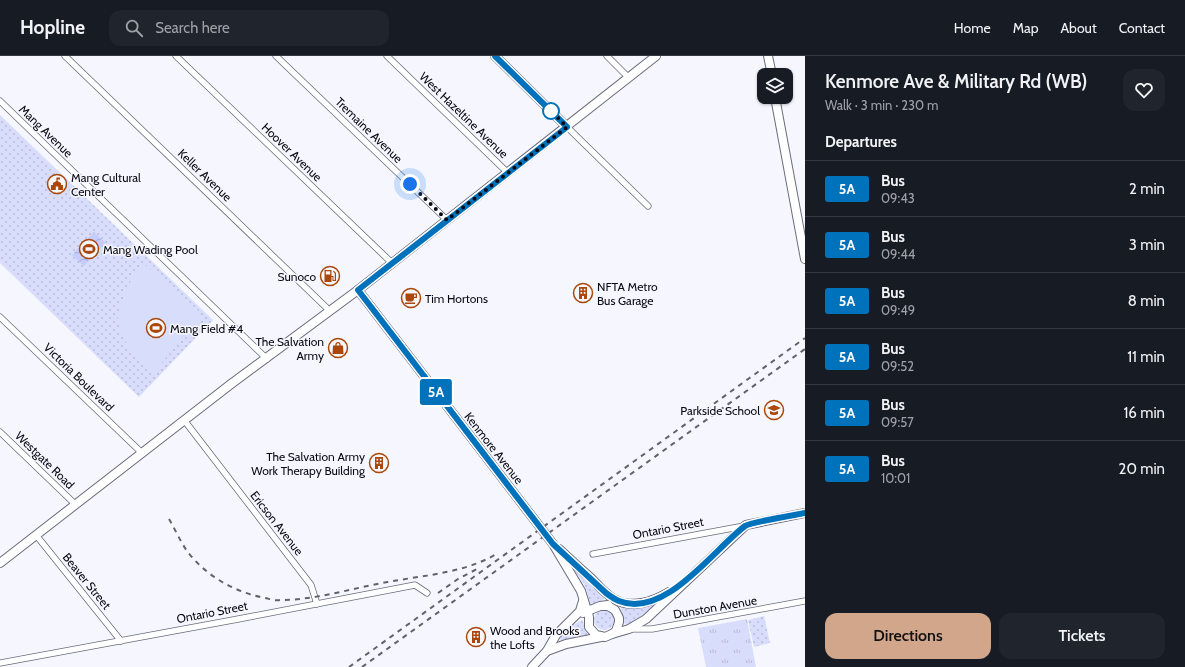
<!DOCTYPE html>
<html lang="en">
<head>
<meta charset="utf-8">
<style>
	:root { --surface:#171b24; --page:#20242c; --text:#f1f3f6; --muted:#9ea1a6; --line:#363941; --accent:#d1a68b }
	body { margin:0; font-family:Cabin,sans-serif; background:var(--page); color:var(--text); height:100vh; display:flex; flex-direction:column; font-size:15px; white-space:nowrap }
	* { box-sizing:border-box; margin:0 }
	p { font-size:13px; color:var(--muted) }
	.icon { flex:none; width:22px; height:22px; fill:none; stroke:currentColor; stroke-width:2; stroke-linecap:round; stroke-linejoin:round }
	.map { position:relative; flex:1; overflow:hidden }
	.sheet { display:flex; flex-direction:column; background:var(--surface); width:380px }
	.sheet>* { flex:none }
	.badge { padding:0 8px; border-radius:3px; font-size:14px; line-height:26px }
	.buttons { position:absolute; left:757px; top:12px; display:grid; gap:8px }
	.buttons a { display:grid; place-items:center; width:36px; height:36px; border-radius:8px; background:var(--surface); box-shadow:0 1px 3px #0004; font-size:20px }
	.you { position:absolute; width:20px; height:20px; margin:-10px; border:3px solid #fff; border-radius:50%; background:#1a73e8; box-shadow:0 0 0 6px #1a73e833 }
	.map>.badge { position:absolute; translate:-50% -50%; box-shadow:0 0 0 2px #fff }
	h2 { padding:0 20px; font-size:15px; line-height:36px }
	.round { display:grid; place-items:center; flex:none; width:42px; height:42px; border-radius:12px; background:var(--page) }
	.head { display:flex; align-items:center; justify-content:space-between; height:68px; padding:0 20px }
	h1 { font-size:19px; font-weight:600; line-height:30px }
	.primary-button { display:flex; gap:8px; margin-top:auto; padding:8px 20px }
	.primary-button a { flex:1; height:46px; border-radius:12px; background:var(--accent); color:#111; font-size:16px; font-weight:600; line-height:46px; text-align:center }
	.primary-button a+a { background:var(--page); color:var(--text) }
	ul { padding:0; list-style:none }
	li { display:flex; align-items:center; gap:12px; height:56px; padding:0 20px; border-top:1px solid var(--line) }
	li div { flex:1 }
	li b { display:block; font-size:15px }
	li em { font-style:normal }
	li .badge { min-width:44px; font-weight:700; text-align:center }
	header { display:flex; align-items:center; gap:24px; box-sizing:border-box; height:56px; padding:0 20px; background:var(--surface); border-bottom:1px solid var(--line) }
	header strong { font-size:19px }
	nav { display:flex; gap:22px; margin-inline-start:auto; font-size:14px }
	.search { width:280px; height:36px; background:var(--page); display:flex; align-items:center; gap:10px; box-sizing:border-box; padding:0 14px; border-radius:12px; color:var(--muted); font-size:15px }
	main { display:flex; flex:1; min-height:0 }
	.map>svg:first-child { display:block }
	.grass { fill:url(#grass-tufts) }
	.park { fill:url(#park-dots) }
	.pitch { fill:#d9ddfc }
	.water { fill:url(#water-waves) }
	.lines { fill:none; stroke-linecap:round; stroke-linejoin:round }
	.street-casing { stroke:#6a6c7c; stroke-width:7 }
	.secondary-casing { stroke:#6a6c7c; stroke-width:10 }
	.street { stroke:#fff; stroke-width:5.5 }
	.secondary { stroke:#fff; stroke-width:8 }
	.rail { stroke:#626369; stroke-width:2; stroke-dasharray:5 5; stroke-linecap:butt }
	.line-casing { stroke:#fff; stroke-width:9 }
	.line { stroke:#0072bc; stroke-width:6 }
	.walk { stroke:#0a0b11; stroke-width:4; stroke-dasharray:0 7.2 }
	.stop-dot { fill:#fff; stroke:#0072bc; stroke-width:2 }
	.labels { text-anchor:middle; dominant-baseline:central; stroke-width:3; stroke-linejoin:round; paint-order:stroke }
	.street-label { font-size:12px; fill:#0a0b11; stroke:#f6f7fe }
	.poi-label { font-size:12px; fill:#0a0b11; stroke:#f6f7fe; text-anchor:start }
</style>
</head>
<body>
<header>
<strong>Hopline</strong>
<div class="search"><svg class="icon" aria-label="search" viewBox="0 0 24 24"><circle cx="10" cy="10" r="6"/><path d="M15 15l6 6"/></svg>Search here</div>
<nav><a>Home</a><a>Map</a><a>About</a><a>Contact</a></nav>
</header>
<main>
<div class="map">
<svg width="805" height="611" viewBox="0 0 805 611">
	<defs>
		<pattern id="grass-tufts" width="24" height="20" patternUnits="userSpaceOnUse"><rect width="24" height="20" fill="#d9ddfc"/><path d="M3 7l-1-3M5 7V3M7 7l1-3M15 17l-1-3M17 17v-4M19 17l1-3" fill="none" stroke="#b9bcd7"/></pattern>
		<pattern id="park-dots" width="8" height="8" patternUnits="userSpaceOnUse"><rect width="8" height="8" fill="#d9ddfc"/><path d="M2 2h.1M6 6h.1" fill="none" stroke="#b9bcd7" stroke-width="1.8" stroke-linecap="round"/></pattern>
		<pattern id="water-waves" width="16" height="10" patternUnits="userSpaceOnUse"><rect width="16" height="10" fill="#c5ccfe"/><path d="M0 5q4-4 8 0t8 0" fill="none" stroke="#a8aed9"/></pattern>
	</defs>
	<rect width="100%" height="100%" fill="#f6f7fe"/>
	<path class="grass" d="M747 563 756 611H706L698 572Z"/>
	<g class="park">
		<path d="M0 59 213 264 139 341 0 207Z"/>
		<path d="M570 509C580 517 600 531 604 543L590 551 588 548C590 532 579 521 570 509Z"/>
		<path d="M659 546 634 566 627 569 624 567 621 554 622 551H644Z"/>
		<circle cx="604" cy="564" r="10"/>
		<path d="M764 560 770 587 754 591 748 564Z"/>
		<path d="M582 564 589 577 588 580 562 585 560 583C562 575 575 568 582 564Z"/>
	</g>
	<path class="pitch" d="M143 207 199 255 200 262 153 317C137 303 120 285 118 262 118 258 120 254 121 250 125 234 132 220 143 207Z"/>
	<path class="water" d="M94 176 105 187 84 210 72 199Z"/>
	<g class="lines">
		<g class="street-casing">
			<g id="street">
				<path d="M65 0 330 255"/>
				<path d="M176 0 392 207"/>
				<path d="M276 0 447 164"/>
				<path d="M387 0 508 117"/>
				<path d="M607 0 629 22"/>
				<path d="M0 45 267 303"/>
				<path d="M567 71 648 150"/>
				<path d="M0 261 142 397"/>
				<path d="M184 364 311 529 317 548"/>
				<path d="M0 376 75 448"/>
				<path d="M36 479 121 585"/>
				<path d="M593 498 744 470"/>
				<path d="M630 573H652L805 545"/>
				<path d="M0 607 233 564 415 529 427 537"/>
			</g>
		</g>
		<g class="secondary-casing">
			<g id="secondary">
				<path d="M495 0 567 71"/>
				<path d="M768 0 772 19"/>
				<path d="M775 41 805 203"/>
				<path d="M358 234 553 488 581 535 589 561V571L596 579 605 581 612 578 616 575 619 566V562L615 554 608 550H604"/>
				<path d="M559 493C570 503 580 513 591 522 598 529 605 538 614 543 631 553 653 546 669 536"/>
				<path d="M0 507 231 328 358 234 656 0"/>
				<path d="M583 557 600 550 608 549"/>
				<path d="M612 578 629 573 646 563 746 469 805 457"/>
				<path d="M547 595 566 588 601 581"/>
				<path d="M532 611 547 595 556 579 580 555 583 545"/>
			</g>
		</g>
		<use href="#street" class="street"/>
		<use href="#secondary" class="secondary"/>
		<g class="rail">
			<path d="M169 463C175 473 180 485 187 495 206 520 234 536 265 542 270 543 275 545 280 544 317 544 352 532 388 526 425 519 466 517 498 497"/>
			<path d="M438 537 458 523 477 513"/>
			<path d="M349 611 805 282"/>
			<path d="M362 611 805 293"/>
		</g>
	</g>
	<g class="lines">
		<g class="line-casing">
			<path id="line" d="M495 0 567 71 358 234 553 488 606 537C610 540 614 543 619 545 665 563 713 494 745 470 751 466 795 459 805 457"/>
		</g>
		<use href="#line" class="line"/>
		<path class="walk" d="M410 128 447 164 567 71 551 55"/>
	</g>
	<defs>
		<g id="civic-ring" transform="scale(1)"><circle r="9.5" fill="#f6f7fe" stroke="#aa4709" stroke-width="1.5"/><path d="M-.6-6.5H3V-4.5H.6V-3L4-1V1h2V6H-6V1h2V-1L-.6-3ZM-1.2 2.5V6h2.4V2.5Z" fill="#aa4709"/></g>
		<g id="stadium-ring" transform="scale(1)"><circle r="9.5" fill="#f6f7fe" stroke="#aa4709" stroke-width="1.5"/><path d="M0-5a6.5 5 0 1 0 0 10a6.5 5 0 1 0 0-10ZM-3.5-1.8h7v3.6h-7Z" fill="#aa4709"/></g>
		<g id="fuel-ring" transform="scale(1)"><circle r="9.5" fill="#f6f7fe" stroke="#aa4709" stroke-width="1.5"/><path d="M-5.5-6h7V0h2V4h1.3V-2.5L3-4.5l.8-.8L6-3V5H2.5V1h-1V6h-7ZM-4.2-4.7v3.2H.2V-4.7Z" fill="#aa4709"/></g>
		<g id="building-ring" transform="scale(1)"><circle r="9.5" fill="#f6f7fe" stroke="#aa4709" stroke-width="1.5"/><path d="M-4-6H4V6H1V3H-1V6H-4ZM-2.5-4.3h1.7v1.8h-1.7ZM.8-4.3h1.7v1.8H.8ZM-2.5-1h1.7V.8h-1.7ZM.8-1h1.7V.8H.8Z" fill="#aa4709"/></g>
		<g id="cafe-ring" transform="scale(1)"><circle r="9.5" fill="#f6f7fe" stroke="#aa4709" stroke-width="1.5"/><path d="M-5.5-4.5H6V0H3Q3 3.5 0 3.5H-2.5Q-5.5 3.5-5.5 0ZM3-3.2v2h1.7v-2ZM-6 4.5H4V6H-6Z" fill="#aa4709"/></g>
		<g id="shop-ring" transform="scale(1)"><circle r="9.5" fill="#f6f7fe" stroke="#aa4709" stroke-width="1.5"/><path d="M-5-2.5h2.3a2.7 3.5 0 0 1 5.4 0H5L5.5 6h-11ZM-1.5-2.5h3a1.5 2.3 0 0 0-3 0Z" fill="#aa4709"/></g>
		<g id="school-ring" transform="scale(1)"><circle r="9.5" fill="#f6f7fe" stroke="#aa4709" stroke-width="1.5"/><path d="M0-5L7-2L0 1L-7-2ZM-4 1L0 2.5L4 1V4Q0 6-4 4Z" fill="#aa4709"/></g>
	</defs>
	<g fill-rule="evenodd">
		<use href="#civic-ring" x="57" y="128"/>
		<use href="#stadium-ring" x="89" y="193"/>
		<use href="#fuel-ring" x="330" y="220"/>
		<use href="#building-ring" x="583" y="237"/>
		<use href="#cafe-ring" x="411" y="242"/>
		<use href="#stadium-ring" x="156" y="272"/>
		<use href="#shop-ring" x="338" y="292"/>
		<use href="#school-ring" x="774" y="354"/>
		<use href="#building-ring" x="379" y="407"/>
		<use href="#building-ring" x="476" y="581"/>
	</g>
	<circle class="stop-dot" cx="551" cy="55" r="8"/>
	<g class="labels">
		<g class="street-label">
			<text transform="translate(464 59) rotate(44)">West Hazeltine Avenue</text>
			<text transform="translate(369 74) rotate(44)">Tremaine Avenue</text>
			<text transform="translate(46 75) rotate(44)">Mang Avenue</text>
			<text transform="translate(292 96) rotate(44)">Hoover Avenue</text>
			<text transform="translate(205 119) rotate(44)">Keller Avenue</text>
			<text transform="translate(79 321) rotate(44)">Victoria Boulevard</text>
			<text transform="translate(494 392) rotate(52)">Kenmore Avenue</text>
			<text transform="translate(45 404) rotate(44)">Westgate Road</text>
			<text transform="translate(277 467) rotate(52)">Ericson Avenue</text>
			<text transform="translate(668 472) rotate(-11)">Ontario Street</text>
			<text transform="translate(87 525) rotate(51)">Beaver Street</text>
			<text transform="translate(715 551) rotate(-10)">Dunston Avenue</text>
			<text transform="translate(212 556) rotate(-11)">Ontario Street</text>
		</g>
		<g class="poi-label">
			<text x="71" y="121">Mang Cultural<tspan x="71" dy="14">Center</tspan></text>
			<text x="103" y="193">Mang Wading Pool</text>
			<text x="316" y="220" text-anchor="end">Sunoco</text>
			<text x="597" y="230">NFTA Metro<tspan x="597" dy="14">Bus Garage</tspan></text>
			<text x="425" y="242">Tim Hortons</text>
			<text x="170" y="272">Mang Field #4</text>
			<text x="324" y="285" text-anchor="end">The Salvation<tspan x="324" dy="14">Army</tspan></text>
			<text x="760" y="354" text-anchor="end">Parkside School</text>
			<text x="365" y="400" text-anchor="end">The Salvation Army<tspan x="365" dy="14">Work Therapy Building</tspan></text>
			<text x="490" y="574">Wood and Brooks<tspan x="490" dy="14">the Lofts</tspan></text>
		</g>
	</g>
</svg>
<div class="buttons">
<a><svg class="icon" aria-label="layers" viewBox="0 0 24 24"><path d="M12 4l9 5-9 5-9-5zM3 14l9 5 9-5"/></svg></a>
</div>
<div class="you" style="left:410px;top:128px"></div>
<b class="badge" style="left:436px;top:336px;background:#0072bc;color:#fff">5A</b>
</div>
<section class="sheet">
<div class="head"><div><h1>Kenmore Ave &amp; Military Rd (WB)</h1><p>Walk · 3 min · 230 m</p></div><a class="round"><svg class="icon" aria-label="heart" viewBox="0 0 24 24"><path d="M12 20l-8-8c-3-5 5-10 8-4 3-6 11-1 8 4z"/></svg></a></div>
<h2>Departures</h2>
<ul>
<li><span class="badge" style="background:#0072bc;color:#fff">5A</span><div><b>Bus</b><p>09:43</p></div><em>2 min</em></li>
<li><span class="badge" style="background:#0072bc;color:#fff">5A</span><div><b>Bus</b><p>09:44</p></div><em>3 min</em></li>
<li><span class="badge" style="background:#0072bc;color:#fff">5A</span><div><b>Bus</b><p>09:49</p></div><em>8 min</em></li>
<li><span class="badge" style="background:#0072bc;color:#fff">5A</span><div><b>Bus</b><p>09:52</p></div><em>11 min</em></li>
<li><span class="badge" style="background:#0072bc;color:#fff">5A</span><div><b>Bus</b><p>09:57</p></div><em>16 min</em></li>
<li><span class="badge" style="background:#0072bc;color:#fff">5A</span><div><b>Bus</b><p>10:01</p></div><em>20 min</em></li>
</ul>
<div class="primary-button"><a>Directions</a><a>Tickets</a></div>
</section>
</main>
</body>
</html>
